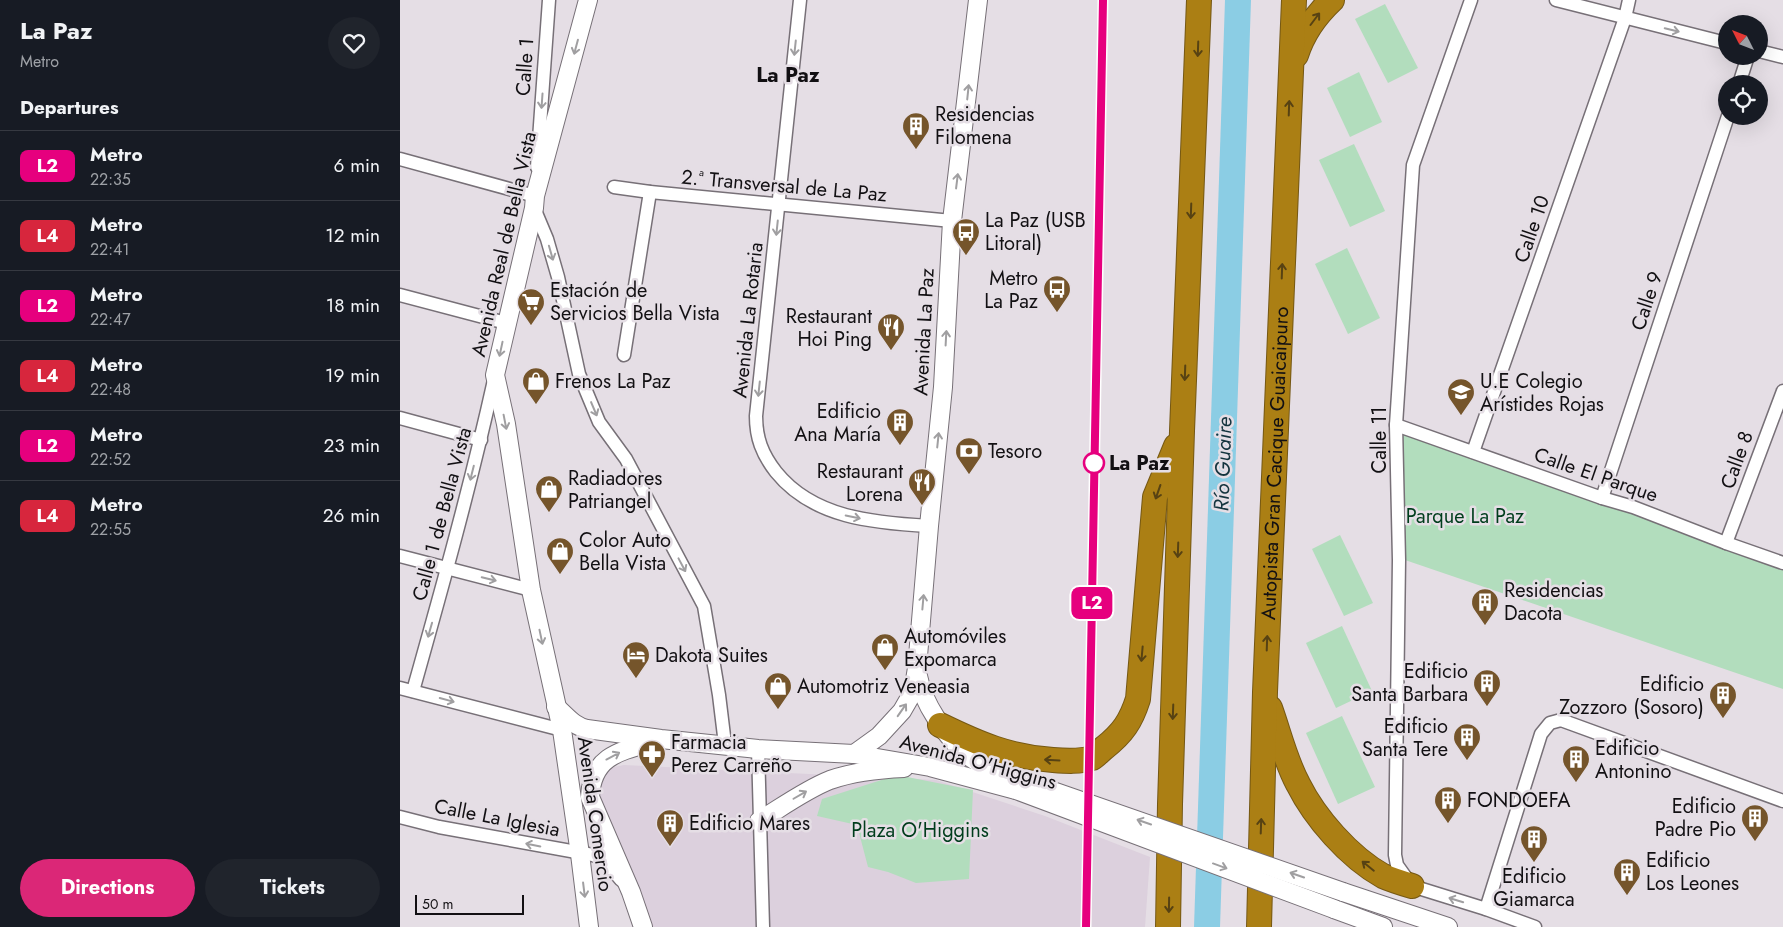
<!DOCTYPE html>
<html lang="en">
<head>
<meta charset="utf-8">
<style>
	:root { --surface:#171b24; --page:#20242c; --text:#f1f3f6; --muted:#9ea1a6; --line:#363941; --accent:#db2777 }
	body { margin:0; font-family:Jost,sans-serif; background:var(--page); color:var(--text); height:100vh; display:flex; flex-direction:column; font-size:19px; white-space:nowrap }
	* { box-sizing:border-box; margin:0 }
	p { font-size:16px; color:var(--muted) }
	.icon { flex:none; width:28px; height:28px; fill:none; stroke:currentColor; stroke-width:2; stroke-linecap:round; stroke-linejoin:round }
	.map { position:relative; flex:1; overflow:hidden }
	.sheet { display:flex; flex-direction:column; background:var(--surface); width:400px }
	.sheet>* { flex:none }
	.badge { padding:0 10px; border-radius:8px; font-size:18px; line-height:32px }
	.needle { width:32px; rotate:312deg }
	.controls { position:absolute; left:1318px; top:15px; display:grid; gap:10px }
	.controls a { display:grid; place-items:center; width:50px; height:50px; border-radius:50%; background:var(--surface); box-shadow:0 5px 20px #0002; font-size:25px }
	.scale { position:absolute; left:15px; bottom:12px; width:109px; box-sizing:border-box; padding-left:5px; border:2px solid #121013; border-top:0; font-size:14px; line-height:18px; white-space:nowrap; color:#121013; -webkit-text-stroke:4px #e5dee5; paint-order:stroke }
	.map>.badge { position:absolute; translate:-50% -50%; box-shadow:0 0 0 2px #fff }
	h2 { padding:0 20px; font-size:19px; line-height:45px }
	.round { display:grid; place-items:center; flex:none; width:52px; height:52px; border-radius:26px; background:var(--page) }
	.headline { display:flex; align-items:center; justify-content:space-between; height:85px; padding:0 20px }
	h1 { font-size:24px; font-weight:700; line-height:38px }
	.primary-button { display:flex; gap:10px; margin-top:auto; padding:10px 20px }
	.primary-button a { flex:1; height:58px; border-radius:30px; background:var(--accent); color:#fff; font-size:20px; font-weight:700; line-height:58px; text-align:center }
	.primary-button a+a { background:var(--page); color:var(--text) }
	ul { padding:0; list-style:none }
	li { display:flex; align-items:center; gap:15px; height:70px; padding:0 20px; border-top:1px solid var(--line) }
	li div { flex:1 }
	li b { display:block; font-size:19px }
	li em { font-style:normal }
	li .badge { min-width:55px; font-weight:700; text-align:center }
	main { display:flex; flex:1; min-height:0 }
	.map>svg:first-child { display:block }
	.built { fill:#dcd0dd }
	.green { fill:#b2ddbd }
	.water { fill:#8bcde4 }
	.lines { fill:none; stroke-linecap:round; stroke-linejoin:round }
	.street-casing { stroke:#777077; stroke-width:15 }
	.secondary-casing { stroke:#777077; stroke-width:20 }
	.highway-casing { stroke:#755814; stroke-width:26 }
	.street { stroke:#fff; stroke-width:12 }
	.secondary { stroke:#fff; stroke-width:18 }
	.highway { stroke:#ab7f14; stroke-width:24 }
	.secondary-bridge-casing { stroke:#777077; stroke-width:20; stroke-linecap:butt }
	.secondary-bridge { stroke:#fff; stroke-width:18 }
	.oneway { stroke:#574213 }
	.oneway2 { stroke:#a09fa1 }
	.line-casing { stroke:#fff; stroke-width:11 }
	.line { stroke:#e6007e; stroke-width:8 }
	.stop-dot { fill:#fff; stroke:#e6007e; stroke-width:2.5 }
	.labels { text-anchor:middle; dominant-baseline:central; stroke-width:5; stroke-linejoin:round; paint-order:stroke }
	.street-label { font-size:20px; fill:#121013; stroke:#e5dee5 }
	.poi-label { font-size:20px; fill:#121013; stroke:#e5dee5; text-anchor:start }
	.stop-label { font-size:20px; font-weight:bold; fill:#121013; stroke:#e5dee5; text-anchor:start }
	.park-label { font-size:20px; fill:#003d1c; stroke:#e5dee5 }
	.neighbourhood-label { font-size:21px; font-weight:bold; fill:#121013; stroke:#e5dee5 }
	.water-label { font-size:21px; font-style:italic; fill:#14343e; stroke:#e5dee5 }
</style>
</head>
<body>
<main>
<section class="sheet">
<div class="headline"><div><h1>La Paz</h1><p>Metro</p></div><a class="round"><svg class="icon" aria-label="heart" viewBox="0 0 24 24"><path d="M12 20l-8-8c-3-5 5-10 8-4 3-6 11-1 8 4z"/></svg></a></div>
<h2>Departures</h2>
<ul>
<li><span class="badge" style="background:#e6007e;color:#fff">L2</span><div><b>Metro</b><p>22:35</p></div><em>6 min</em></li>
<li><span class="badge" style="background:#d7263d;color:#fff">L4</span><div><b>Metro</b><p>22:41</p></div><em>12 min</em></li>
<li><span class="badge" style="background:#e6007e;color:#fff">L2</span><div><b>Metro</b><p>22:47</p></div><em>18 min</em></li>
<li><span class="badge" style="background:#d7263d;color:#fff">L4</span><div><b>Metro</b><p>22:48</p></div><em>19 min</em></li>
<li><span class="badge" style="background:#e6007e;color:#fff">L2</span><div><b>Metro</b><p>22:52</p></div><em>23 min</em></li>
<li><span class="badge" style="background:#d7263d;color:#fff">L4</span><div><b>Metro</b><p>22:55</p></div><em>26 min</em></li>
</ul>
<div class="primary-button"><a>Directions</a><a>Tickets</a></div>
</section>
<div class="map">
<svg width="1383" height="927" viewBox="0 0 1383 927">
	<rect width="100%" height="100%" fill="#e5dee5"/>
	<path class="built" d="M224 765 536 780 645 816 750 857 745 927H253L233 886 197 789 200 779 208 770 214 767Z"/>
	<g class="green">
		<path d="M985 4 1018 68 988 83 955 19Z"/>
		<path d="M959 72 982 122 950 137 927 88Z"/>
		<path d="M954 144 985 211 950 227 919 160Z"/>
		<path d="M947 248 980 318 948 334 915 264Z"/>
		<path d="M1000 428 1383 565V689L1005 560Z"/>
		<path d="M940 535 973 603 944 616 912 549Z"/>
		<path d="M942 626 972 691 936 708 906 643Z"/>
		<path d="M942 716 975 787 938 804 906 733Z"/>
		<path d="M497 775 573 790 569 879 516 883 488 872 468 867 457 825 417 816 422 799Z"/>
	</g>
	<path class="water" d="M825 0H851L820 927H794Z"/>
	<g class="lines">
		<g class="street-casing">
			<g id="street">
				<path d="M400 0 356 416C356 438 362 454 376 472 413 518 474 523 529 526"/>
				<path d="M1071 0 1013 165 996 425 999 560 995 855 997 865 1012 886 1086 909 1135 927"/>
				<path d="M1156 0 1326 43"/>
				<path d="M1359 51 1383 57"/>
				<path d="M1339 84 1348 56"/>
				<path d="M0 159 135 196V190"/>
				<path d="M137 167 149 0"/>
				<path d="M214 187 250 192 552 221"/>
				<path d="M134 208 147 239 158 277 179 374 199 422 226 459 304 606 319 695 324 736 322 746"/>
				<path d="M0 295 106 323"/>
				<path d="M224 355 250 192"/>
				<path d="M0 418 81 440"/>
				<path d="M996 425 1202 498 1233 507 1326 543 1383 563"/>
				<path d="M1073 452 1225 18 1229 0"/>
				<path d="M1202 498 1328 116"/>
				<path d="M1326 543 1383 391"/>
				<path d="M0 556 131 590"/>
				<path d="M0 688 162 730"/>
				<path d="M13 691C42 588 71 484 94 380"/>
				<path d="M358 749 363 927"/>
				<path d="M0 817 39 827 193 855 204 860 221 880"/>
				<path d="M1086 909 1141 734 1150 723 1161 720 1383 801"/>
			</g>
		</g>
		<g class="secondary-casing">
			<g id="secondary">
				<path d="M188 0 135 196 134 208 95 375 106 424 131 590 162 730 180 854 189 927"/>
				<path d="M518 676C521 692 527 704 536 718 560 756 579 767 621 780"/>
				<path d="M156 707C167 716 173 726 187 729L261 739 358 749 454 754 530 767 616 790"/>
				<path d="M454 754 479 736 502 711 513 692 517 668 529 526 543 387 552 221 578 0"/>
				<path d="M359 821C382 807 405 790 430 780 453 772 480 769 504 768"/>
				<path d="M943 892 1048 927"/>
				<path d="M934 909 983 927"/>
				<path d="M243 927 231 892 190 797C192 756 220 751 253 742"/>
			</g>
		</g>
		<g class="highway-casing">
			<g id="highway">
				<path d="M896 55C903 33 916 15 932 0"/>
				<path d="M870 708C879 733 885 760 898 784 915 818 949 857 983 876 992 880 1002 883 1012 886"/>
				<path d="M540 725C579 744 609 757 653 760 666 761 680 762 692 758 696 756 700 751 704 748 723 733 731 721 738 699L755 497 776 446"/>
				<path d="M768 927 770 804 782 431 799 0"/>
				<path id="s1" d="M859 927 865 692 894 0"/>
			</g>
		</g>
		<use href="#street" class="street"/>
		<use href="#secondary" class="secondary"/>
		<use href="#highway" class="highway"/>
		<g class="secondary-bridge-casing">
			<g id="secondary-bridge">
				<path d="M621 780 943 892"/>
				<path d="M616 790 934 909"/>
			</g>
		</g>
		<use href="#secondary-bridge" class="secondary-bridge"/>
	</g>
	<defs><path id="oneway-shaft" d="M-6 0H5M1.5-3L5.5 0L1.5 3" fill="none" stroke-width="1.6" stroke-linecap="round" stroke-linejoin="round" transform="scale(1.25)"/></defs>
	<g class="oneway">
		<use href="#oneway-shaft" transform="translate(915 19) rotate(-53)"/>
		<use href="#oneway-shaft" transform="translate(798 49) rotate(92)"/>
		<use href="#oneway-shaft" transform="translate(889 108) rotate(-88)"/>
		<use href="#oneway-shaft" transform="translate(791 211) rotate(92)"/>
		<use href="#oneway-shaft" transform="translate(882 271) rotate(-88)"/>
		<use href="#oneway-shaft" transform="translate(785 373) rotate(92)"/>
		<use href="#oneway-shaft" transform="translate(758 492) rotate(109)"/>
		<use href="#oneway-shaft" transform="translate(778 550) rotate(92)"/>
		<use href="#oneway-shaft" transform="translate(867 643) rotate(-88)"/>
		<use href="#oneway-shaft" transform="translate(742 654) rotate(95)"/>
		<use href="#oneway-shaft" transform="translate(773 712) rotate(92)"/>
		<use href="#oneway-shaft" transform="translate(652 760) rotate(-177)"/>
		<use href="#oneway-shaft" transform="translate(861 826) rotate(-88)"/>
		<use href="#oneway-shaft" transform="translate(968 866) rotate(-141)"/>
		<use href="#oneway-shaft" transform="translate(769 905) rotate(91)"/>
	</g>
	<g class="oneway2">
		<use href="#oneway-shaft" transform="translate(1272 30) rotate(14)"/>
		<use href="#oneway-shaft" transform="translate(176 47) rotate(105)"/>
		<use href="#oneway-shaft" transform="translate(395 48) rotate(96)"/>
		<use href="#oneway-shaft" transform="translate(568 92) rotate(-84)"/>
		<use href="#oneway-shaft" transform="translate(142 101) rotate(94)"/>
		<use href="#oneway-shaft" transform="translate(557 181) rotate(-83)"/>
		<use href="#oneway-shaft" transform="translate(377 228) rotate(96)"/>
		<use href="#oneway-shaft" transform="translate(151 253) rotate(74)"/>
		<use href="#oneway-shaft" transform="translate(546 338) rotate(-87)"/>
		<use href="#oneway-shaft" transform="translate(101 349) rotate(102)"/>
		<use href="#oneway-shaft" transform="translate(359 389) rotate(96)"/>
		<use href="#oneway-shaft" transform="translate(194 409) rotate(67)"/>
		<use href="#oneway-shaft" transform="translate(105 422) rotate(79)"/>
		<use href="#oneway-shaft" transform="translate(538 440) rotate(-84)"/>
		<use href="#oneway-shaft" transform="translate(72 473) rotate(104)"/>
		<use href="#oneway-shaft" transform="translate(453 517) rotate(12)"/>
		<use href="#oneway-shaft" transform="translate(282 565) rotate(62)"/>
		<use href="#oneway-shaft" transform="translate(89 579) rotate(14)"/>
		<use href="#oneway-shaft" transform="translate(523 602) rotate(-85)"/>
		<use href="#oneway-shaft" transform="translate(30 630) rotate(106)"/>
		<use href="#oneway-shaft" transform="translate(141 637) rotate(78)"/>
		<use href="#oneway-shaft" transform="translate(47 700) rotate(15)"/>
		<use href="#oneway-shaft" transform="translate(502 710) rotate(-55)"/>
		<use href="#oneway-shaft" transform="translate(213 756) rotate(-28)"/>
		<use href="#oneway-shaft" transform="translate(400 795) rotate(-30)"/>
		<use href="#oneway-shaft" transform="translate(744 822) rotate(-161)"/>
		<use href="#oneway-shaft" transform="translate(133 845) rotate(-169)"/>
		<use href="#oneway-shaft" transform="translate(820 866) rotate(20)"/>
		<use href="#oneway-shaft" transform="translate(897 875) rotate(-161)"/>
		<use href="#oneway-shaft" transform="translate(184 890) rotate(83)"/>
		<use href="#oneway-shaft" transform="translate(1056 900) rotate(-163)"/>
	</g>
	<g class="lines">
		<g class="line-casing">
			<path id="line" d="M686 927 703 0"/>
		</g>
		<use href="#line" class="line"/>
	</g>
	<defs>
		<g id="building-pin" transform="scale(1.4375)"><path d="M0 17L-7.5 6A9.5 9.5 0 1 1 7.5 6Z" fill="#75552b" stroke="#e5dee5"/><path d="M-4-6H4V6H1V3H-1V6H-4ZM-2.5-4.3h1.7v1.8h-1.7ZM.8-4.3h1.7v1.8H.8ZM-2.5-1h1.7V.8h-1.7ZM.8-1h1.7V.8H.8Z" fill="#fff"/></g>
		<g id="bus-pin" transform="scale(1.4375)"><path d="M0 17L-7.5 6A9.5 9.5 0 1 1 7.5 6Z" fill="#75552b" stroke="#e5dee5"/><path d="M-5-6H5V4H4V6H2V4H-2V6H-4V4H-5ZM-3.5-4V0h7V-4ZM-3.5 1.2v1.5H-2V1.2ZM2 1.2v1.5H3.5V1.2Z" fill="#fff"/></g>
		<g id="supermarket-pin" transform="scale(1.4375)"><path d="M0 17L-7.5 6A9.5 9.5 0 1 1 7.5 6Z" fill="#75552b" stroke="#e5dee5"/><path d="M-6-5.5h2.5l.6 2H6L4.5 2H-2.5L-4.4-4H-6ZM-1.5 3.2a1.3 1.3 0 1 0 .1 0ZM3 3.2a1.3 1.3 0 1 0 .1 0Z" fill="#fff"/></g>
		<g id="restaurant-pin" transform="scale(1.4375)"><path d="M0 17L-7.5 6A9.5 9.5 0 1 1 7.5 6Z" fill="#75552b" stroke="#e5dee5"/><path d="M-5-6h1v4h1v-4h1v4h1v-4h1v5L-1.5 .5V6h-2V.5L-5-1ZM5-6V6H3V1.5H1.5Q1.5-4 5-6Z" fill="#fff"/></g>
		<g id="shop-pin" transform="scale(1.4375)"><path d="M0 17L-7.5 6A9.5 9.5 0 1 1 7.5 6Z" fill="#75552b" stroke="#e5dee5"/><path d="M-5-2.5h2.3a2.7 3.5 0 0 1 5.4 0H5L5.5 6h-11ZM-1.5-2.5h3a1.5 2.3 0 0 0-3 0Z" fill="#fff"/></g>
		<g id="school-pin" transform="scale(1.4375)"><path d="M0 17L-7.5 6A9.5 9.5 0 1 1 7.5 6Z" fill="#75552b" stroke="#e5dee5"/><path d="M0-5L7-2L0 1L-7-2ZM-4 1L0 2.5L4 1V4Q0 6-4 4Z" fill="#fff"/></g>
		<g id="bank-pin" transform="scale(1.4375)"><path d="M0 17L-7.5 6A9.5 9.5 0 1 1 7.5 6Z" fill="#75552b" stroke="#e5dee5"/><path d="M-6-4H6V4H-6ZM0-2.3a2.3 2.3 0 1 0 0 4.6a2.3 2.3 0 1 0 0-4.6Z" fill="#fff"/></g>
		<g id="hotel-pin" transform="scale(1.4375)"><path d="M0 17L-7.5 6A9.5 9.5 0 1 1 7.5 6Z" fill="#75552b" stroke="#e5dee5"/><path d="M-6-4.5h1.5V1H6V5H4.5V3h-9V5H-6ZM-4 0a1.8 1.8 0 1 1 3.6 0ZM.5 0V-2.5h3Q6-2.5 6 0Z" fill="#fff"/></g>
		<g id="pharmacy-pin" transform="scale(1.4375)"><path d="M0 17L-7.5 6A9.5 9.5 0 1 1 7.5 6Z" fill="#75552b" stroke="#e5dee5"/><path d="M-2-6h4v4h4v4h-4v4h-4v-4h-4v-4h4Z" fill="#fff"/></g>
	</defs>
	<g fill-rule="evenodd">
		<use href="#building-pin" x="516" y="126"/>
		<use href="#bus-pin" x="566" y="232"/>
		<use href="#bus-pin" x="657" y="289"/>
		<use href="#supermarket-pin" x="131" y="302"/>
		<use href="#restaurant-pin" x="491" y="327"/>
		<use href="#shop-pin" x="136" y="381"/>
		<use href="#school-pin" x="1061" y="392"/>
		<use href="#building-pin" x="500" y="422"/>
		<use href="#bank-pin" x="569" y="451"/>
		<use href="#restaurant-pin" x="522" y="482"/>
		<use href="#shop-pin" x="149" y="489"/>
		<use href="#shop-pin" x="160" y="551"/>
		<use href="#building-pin" x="1085" y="602"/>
		<use href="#shop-pin" x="485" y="647"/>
		<use href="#hotel-pin" x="236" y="655"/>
		<use href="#building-pin" x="1087" y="683"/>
		<use href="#shop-pin" x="378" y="686"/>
		<use href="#building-pin" x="1323" y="695"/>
		<use href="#building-pin" x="1067" y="737"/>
		<use href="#pharmacy-pin" x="252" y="754"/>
		<use href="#building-pin" x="1176" y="759"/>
		<use href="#building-pin" x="1048" y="800"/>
		<use href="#building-pin" x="1355" y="818"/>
		<use href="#building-pin" x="270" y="823"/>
		<use href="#building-pin" x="1134" y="839"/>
		<use href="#building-pin" x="1227" y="872"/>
	</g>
	<circle class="stop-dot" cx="694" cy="463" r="10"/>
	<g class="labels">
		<g class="street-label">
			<text transform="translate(125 67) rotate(-86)">Calle 1</text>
			<text transform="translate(384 186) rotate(5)">2.ª Transversal de La Paz</text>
			<text transform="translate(1132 229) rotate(-71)">Calle 10</text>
			<text transform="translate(104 244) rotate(-77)">Avenida Real de Bella Vista</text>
			<text transform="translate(1247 301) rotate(-72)">Calle 9</text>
			<text transform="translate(348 320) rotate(-84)">Avenida La Rotaria</text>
			<text transform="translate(524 332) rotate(-87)">Avenida La Paz</text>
			<text transform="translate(979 440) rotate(-90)">Calle 11</text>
			<text transform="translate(1337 460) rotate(-70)">Calle 8</text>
			<text stroke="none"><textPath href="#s1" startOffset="464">Autopista Gran Cacique Guaicaipuro</textPath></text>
			<text transform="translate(1196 475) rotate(19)">Calle El Parque</text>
			<text transform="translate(42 514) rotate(-75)">Calle 1 de Bella Vista</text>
			<text transform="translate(578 762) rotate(15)">Avenida O'Higgins</text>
			<text transform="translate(195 814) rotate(82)">Avenida Comercio</text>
			<text transform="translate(97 818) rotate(11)">Calle La Iglesia</text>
		</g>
		<g class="poi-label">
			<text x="535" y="114">Residencias<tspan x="535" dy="23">Filomena</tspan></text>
			<text x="585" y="220">La Paz (USB<tspan x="585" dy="23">Litoral)</tspan></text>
			<text x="638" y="278" text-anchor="end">Metro<tspan x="638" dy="23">La Paz</tspan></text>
			<text x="150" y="290">Estación de<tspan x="150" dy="23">Servicios Bella Vista</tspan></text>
			<text x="472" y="316" text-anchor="end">Restaurant<tspan x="472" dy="23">Hoi Ping</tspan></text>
			<text x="155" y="381">Frenos La Paz</text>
			<text x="1080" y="381">U.E Colegio<tspan x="1080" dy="23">Arístides Rojas</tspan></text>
			<text x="481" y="411" text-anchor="end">Edificio<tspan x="481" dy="23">Ana María</tspan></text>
			<text x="588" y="451">Tesoro</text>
			<text x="503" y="471" text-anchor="end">Restaurant<tspan x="503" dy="23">Lorena</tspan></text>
			<text x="168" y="478">Radiadores<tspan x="168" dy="23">Patriangel</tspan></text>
			<text x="179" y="540">Color Auto<tspan x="179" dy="23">Bella Vista</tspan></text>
			<text x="1104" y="590">Residencias<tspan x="1104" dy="23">Dacota</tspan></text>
			<text x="504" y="636">Automóviles<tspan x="504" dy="23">Expomarca</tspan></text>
			<text x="255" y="655">Dakota Suites</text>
			<text x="1068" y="671" text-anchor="end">Edificio<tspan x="1068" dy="23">Santa Barbara</tspan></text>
			<text x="1304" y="684" text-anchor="end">Edificio<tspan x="1304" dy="23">Zozzoro (Sosoro)</tspan></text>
			<text x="397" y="686">Automotriz Veneasia</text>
			<text x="1048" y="726" text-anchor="end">Edificio<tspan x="1048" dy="23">Santa Tere</tspan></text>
			<text x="271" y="742">Farmacia<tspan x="271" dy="23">Perez Carreño</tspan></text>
			<text x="1195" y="748">Edificio<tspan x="1195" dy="23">Antonino</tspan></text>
			<text x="1067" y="800">FONDOEFA</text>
			<text x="1336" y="806" text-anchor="end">Edificio<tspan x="1336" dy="23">Padre Pio</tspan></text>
			<text x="289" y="823">Edificio Mares</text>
			<text x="1246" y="860">Edificio<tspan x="1246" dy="23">Los Leones</tspan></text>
			<text x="1134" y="876" text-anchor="middle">Edificio<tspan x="1134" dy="23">Giamarca</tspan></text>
		</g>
		<g class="stop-label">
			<text x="709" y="463">La Paz</text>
		</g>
		<g class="park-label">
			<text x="1065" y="516">Parque La Paz</text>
			<text x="520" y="830">Plaza O'Higgins</text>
		</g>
		<g class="neighbourhood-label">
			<text x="388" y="75">La Paz</text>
		</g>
		<g class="water-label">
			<text transform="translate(823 464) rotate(-88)">Río Guaire</text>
		</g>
	</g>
</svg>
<div class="controls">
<a><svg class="needle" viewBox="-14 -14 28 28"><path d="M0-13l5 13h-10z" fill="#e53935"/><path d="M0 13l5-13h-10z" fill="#9ea1a6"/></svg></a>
<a><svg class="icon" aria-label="locate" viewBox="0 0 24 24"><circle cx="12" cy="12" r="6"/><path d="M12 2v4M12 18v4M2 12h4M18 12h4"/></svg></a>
</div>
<div class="scale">50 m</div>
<b class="badge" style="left:692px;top:603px;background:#e6007e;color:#fff">L2</b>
</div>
</main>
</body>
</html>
